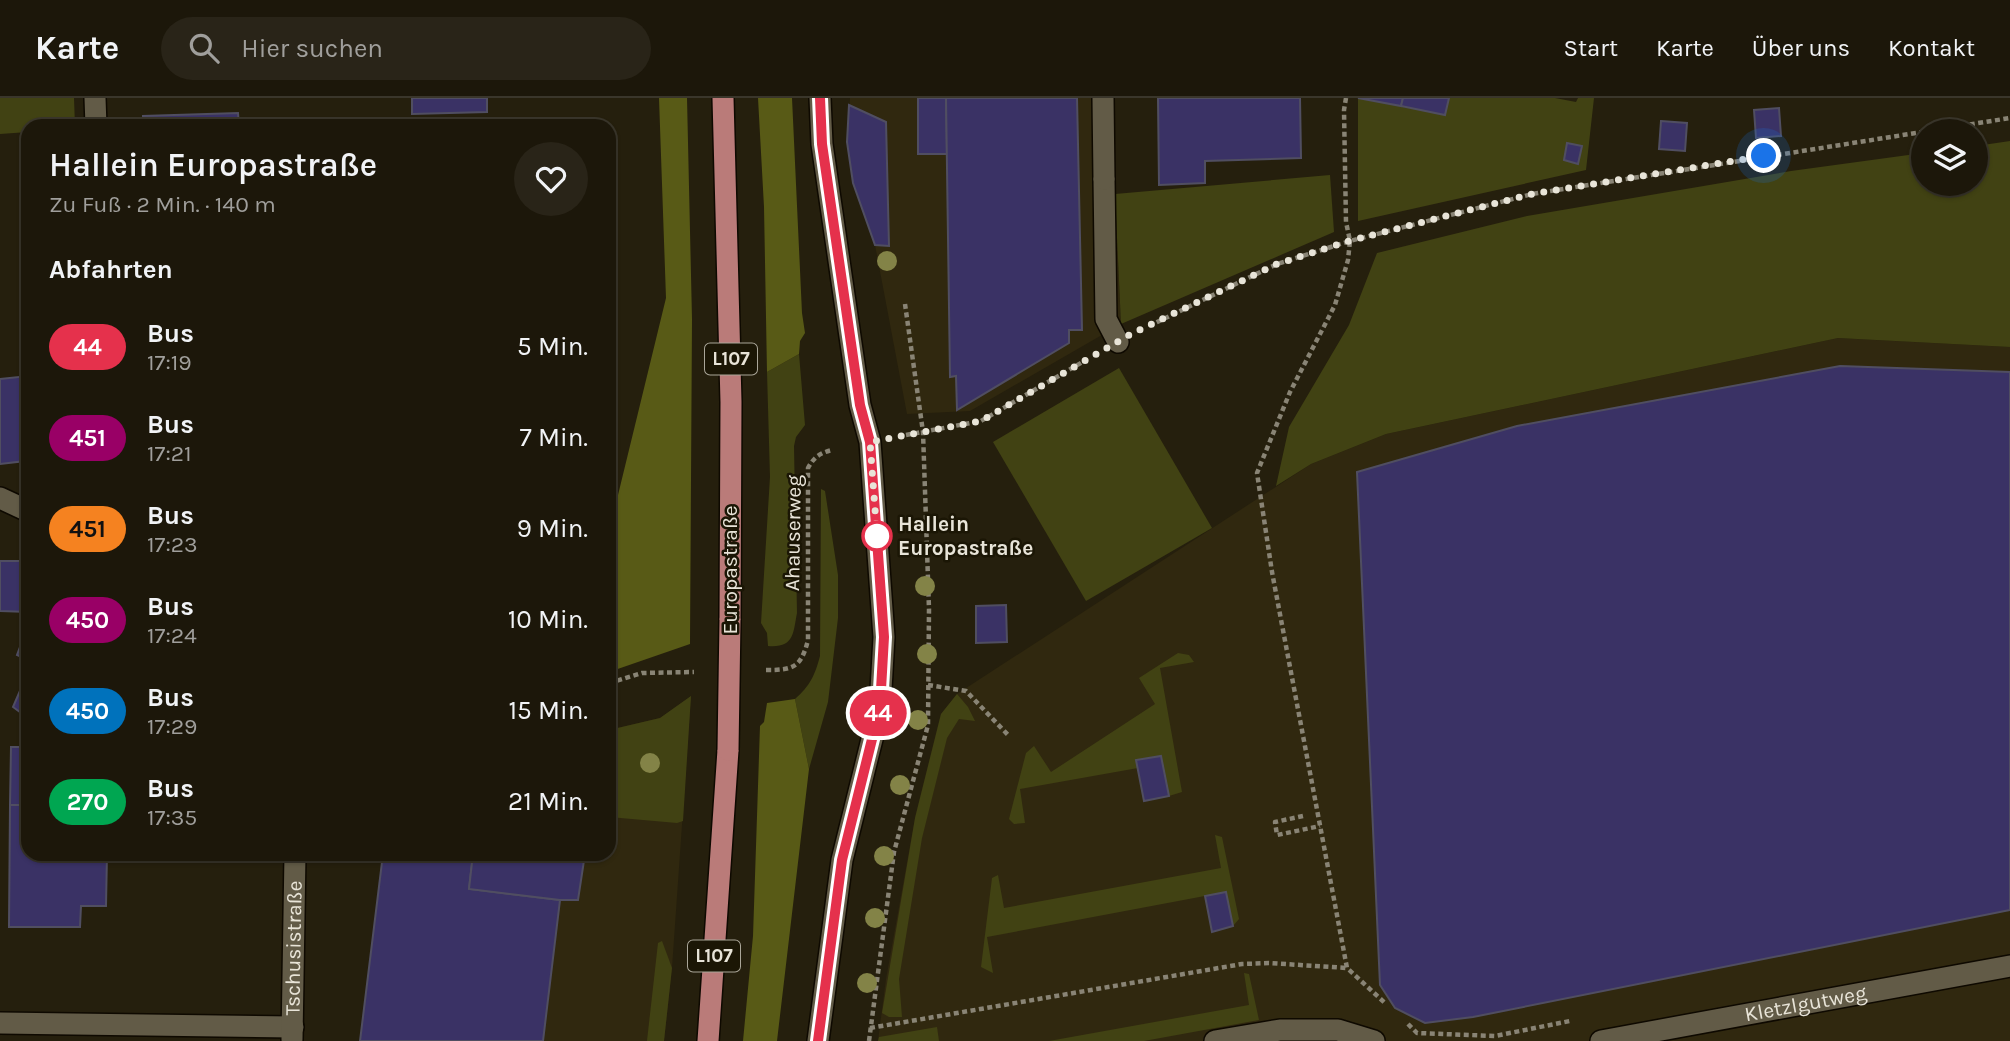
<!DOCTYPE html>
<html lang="de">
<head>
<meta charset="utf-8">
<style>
	:root { --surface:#1c170a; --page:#292418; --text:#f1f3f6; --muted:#a09f9c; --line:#3a362b }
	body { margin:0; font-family:Karla,sans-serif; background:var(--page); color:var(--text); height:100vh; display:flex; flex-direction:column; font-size:26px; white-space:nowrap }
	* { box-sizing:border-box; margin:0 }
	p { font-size:23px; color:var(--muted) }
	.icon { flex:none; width:38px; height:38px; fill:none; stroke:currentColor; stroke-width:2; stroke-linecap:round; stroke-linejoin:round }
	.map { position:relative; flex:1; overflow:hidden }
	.drawer { position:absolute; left:21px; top:21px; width:595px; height:742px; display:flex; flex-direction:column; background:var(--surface); border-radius:21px; box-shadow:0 2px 5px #0004,0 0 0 2px var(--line) }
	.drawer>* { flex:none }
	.badge { padding:0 14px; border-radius:23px; font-size:24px; line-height:46px }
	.fabs { position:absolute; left:1911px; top:21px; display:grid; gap:14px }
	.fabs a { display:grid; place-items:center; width:77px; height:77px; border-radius:50%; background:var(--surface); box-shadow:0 2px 5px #0004,0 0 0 2px var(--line); font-size:35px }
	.you { position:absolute; width:35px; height:35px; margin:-18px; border:5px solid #fff; border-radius:50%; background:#1a73e8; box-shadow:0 0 0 10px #1a73e833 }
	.map>.badge { position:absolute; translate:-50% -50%; box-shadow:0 0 0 4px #fff }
	h2 { padding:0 28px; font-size:26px; line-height:63px }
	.round { display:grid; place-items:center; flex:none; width:74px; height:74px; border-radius:37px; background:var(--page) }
	.head { display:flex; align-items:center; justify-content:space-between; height:119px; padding:0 28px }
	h1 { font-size:33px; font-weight:600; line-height:52px }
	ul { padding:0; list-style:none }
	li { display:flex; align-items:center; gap:21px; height:91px; padding:0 28px }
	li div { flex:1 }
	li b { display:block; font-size:26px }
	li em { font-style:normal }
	li .badge { min-width:77px; font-weight:700; text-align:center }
	header { display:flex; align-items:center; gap:42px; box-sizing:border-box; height:98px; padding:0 35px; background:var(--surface); border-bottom:2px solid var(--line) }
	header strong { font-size:33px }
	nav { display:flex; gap:38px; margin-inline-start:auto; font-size:24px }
	.search { width:490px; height:63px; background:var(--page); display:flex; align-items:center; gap:18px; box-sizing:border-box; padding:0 24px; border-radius:38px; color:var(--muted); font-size:26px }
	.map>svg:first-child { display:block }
	.built { fill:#30280f }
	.green { fill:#414213 }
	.forest { fill:#585a16 }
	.building { fill:#3a3265; stroke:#504e61; stroke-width:2 }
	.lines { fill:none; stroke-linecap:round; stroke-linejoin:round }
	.lane-casing { stroke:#0e0900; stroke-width:24 }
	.street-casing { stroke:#0e0900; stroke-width:24 }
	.primary-casing { stroke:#0e0900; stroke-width:24 }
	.path { stroke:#898475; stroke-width:4.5; stroke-dasharray:5 3.5; stroke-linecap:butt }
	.lane { stroke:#625b47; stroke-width:21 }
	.street { stroke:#625b47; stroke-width:21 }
	.primary { stroke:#ba7b79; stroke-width:21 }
	.primary-bridge-casing { stroke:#0e0900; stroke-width:24; stroke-linecap:butt }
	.primary-bridge { stroke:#ba7b79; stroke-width:21 }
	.tree { fill:#838347 }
	.line-casing { stroke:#fff; stroke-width:16 }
	.line { stroke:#e5314c; stroke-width:10 }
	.walk { stroke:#e8e4d8; stroke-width:7; stroke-dasharray:0 12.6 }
	.stop-dot { fill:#fff; stroke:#e5314c; stroke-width:3.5 }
	.labels { text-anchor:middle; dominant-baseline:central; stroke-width:5; stroke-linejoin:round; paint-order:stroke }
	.shield { fill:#1b1605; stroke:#aaa699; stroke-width:2 }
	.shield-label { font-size:19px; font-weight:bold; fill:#e8e4d8 }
	.stop-label { font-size:21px; font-weight:bold; fill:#e8e4d8; stroke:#1b1605; text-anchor:start }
	.street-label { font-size:21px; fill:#e8e4d8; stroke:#1b1605 }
</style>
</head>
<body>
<header>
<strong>Karte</strong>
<div class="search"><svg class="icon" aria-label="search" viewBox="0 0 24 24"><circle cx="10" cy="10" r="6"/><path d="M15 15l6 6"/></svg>Hier suchen</div>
<nav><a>Start</a><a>Karte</a><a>Über uns</a><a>Kontakt</a></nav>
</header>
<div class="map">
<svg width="2010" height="943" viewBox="0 0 2010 943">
	<rect width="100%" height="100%" fill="#251f0d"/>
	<g class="built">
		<path d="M850 0H1114L1115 96 1121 226 970 313 907 316 875 147 853 85 847 44Z"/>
		<path d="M1838 240 2010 249V943H878L886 881 915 720 941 616 957 596 1311 366 1386 336Z"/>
		<path d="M691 598 672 870 664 943H360L383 756H609V632L660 620Z"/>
	</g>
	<g class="green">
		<path d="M0 0H74L75 28H28V34L0 36Z"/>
		<path d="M1358 0 1445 17 1449 0H1555L1576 4 1578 0H1594L1586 72 1358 123Z"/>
		<path d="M2010 43V249L1838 240 1386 336 1311 366 1276 388 1289 329 1349 227 1377 155 1527 118 1791 73 1923 55V86H1976V48Z"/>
		<path d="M1330 77 1334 134 1121 226 1115 96Z"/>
		<path d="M799 256 805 327 796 339 794 348 797 515C793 536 794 550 768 548L767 535 761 525 770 379 767 274Z"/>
		<path d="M1119 270 1212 430 1086 503 993 344Z"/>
		<path d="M821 391 825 393 838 477V520L828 604 809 671 795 601C810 588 815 577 820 558Z"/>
		<path d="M1178 555 1189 557 1194 564 1160 570 1182 694 1169 698 1161 658 1137 662 1138 670 1020 691 1025 725 1014 726 1009 721 1026 655 1034 648 1051 674 1155 606 1139 580Z"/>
		<path d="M957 596 968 609 975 623 959 621 947 640 922 740 899 881 902 919H889L882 915 915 720 941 616Z"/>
		<path d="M691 598 683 723 677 725 609 719V632L660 620Z"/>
		<path d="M1215 737 1222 739 1239 821 1233 828 1226 794 987 839 993 875 981 869 992 780 998 777 1004 810 1221 770Z"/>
		<path d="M662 843 672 870 664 943H647L658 845Z"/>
		<path d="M1244 875 1249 876 1259 922 1144 943H1049L1249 907Z"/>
		<path d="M937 929 939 943H878L879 939Z"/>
	</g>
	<g class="forest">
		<path d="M659 0H687L692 221 690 546 609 574V434L666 200Z"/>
		<path d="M758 0H792L802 215 805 235 800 243 799 256 767 274 764 109Z"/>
		<path d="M795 601 809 671 777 943H743L753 838 760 628 764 624 767 605Z"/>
	</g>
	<g class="building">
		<path d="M412 0H487V14L412 16Z"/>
		<path d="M918 0H946L947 56H918Z"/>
		<path d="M946 0H1077L1082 232H1069V245L957 312 956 278 950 279Z"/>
		<path d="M1158 0H1300L1301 60 1205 63V85L1159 87Z"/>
		<path d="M1358 0H1403L1401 8Z"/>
		<path d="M1403 0H1449L1445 17 1401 8Z"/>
		<path d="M849 7 886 24 889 148 875 147 853 85 847 44Z"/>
		<path d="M1779 10 1781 38 1756 40 1754 12Z"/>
		<path d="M238 15 239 28H143V18Z"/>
		<path d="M1661 23 1687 25 1685 53 1659 51Z"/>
		<path d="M1567 45 1582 48 1578 66 1564 62Z"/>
		<path d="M1840 268 2010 274V812L1473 919 1425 925 1395 910 1380 887 1357 374 1517 328Z"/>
		<path d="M28 278V357L25 358V363L0 366V281Z"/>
		<path d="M0 463H28V514L0 513Z"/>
		<path d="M1006 507 1007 544 976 545V508Z"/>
		<path d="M28 528V562L17 557Z"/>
		<path d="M22 588 28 589V620L13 609Z"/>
		<path d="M11 649H28V707H10Z"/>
		<path d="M1161 658 1169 698 1144 703 1136 662Z"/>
		<path d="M10 707H28V756H107L106 808H81L80 829H9Z"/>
		<path d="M383 756H473L469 791 560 802 543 943H360Z"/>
		<path d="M473 756H585L578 802H560L469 791Z"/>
		<path d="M1226 794 1233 828 1212 834 1205 798Z"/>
	</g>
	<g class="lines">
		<g class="lane-casing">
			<path id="lane" d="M1104 81 1106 221 1118 244"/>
		</g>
		<g class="street-casing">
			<g id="street">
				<path d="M95 0 96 28"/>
				<path d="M1103 0 1104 81"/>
				<path d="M0 400 28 413"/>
				<path d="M0 925 293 929"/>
				<path id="s1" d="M292 941 295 756"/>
				<path d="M818 943 842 762 880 609 884 539 870 344 860 307 822 46 820 0"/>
				<path d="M1215 943 1280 932H1338L1374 943"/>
				<path id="s2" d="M1601 943 2010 868"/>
			</g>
		</g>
		<g class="primary-casing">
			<g id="primary">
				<path d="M723 0 731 304 730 522"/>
				<path d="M708 943 728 652"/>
			</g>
		</g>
		<g class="path">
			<path d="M1346 0 1344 12 1346 124 1350 143 1348 162 1335 207 1290 294 1257 375 1272 474 1347 870 1386 906"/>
			<path d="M1149 228 1277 166 1350 143 1532 96 2010 20"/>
			<path d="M906 337 981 323 1086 262"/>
			<path d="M766 572C793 572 801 570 808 542V370C814 359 820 355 832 352"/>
			<path d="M609 585 642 575 694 574"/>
			<path d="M928 587 966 593 1009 638"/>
			<path d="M1303 718 1275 724 1277 737 1320 728"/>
			<path d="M1408 926 1417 935 1495 938 1570 923"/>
			<path d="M870 930 1242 866 1269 865 1347 870"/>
			<path d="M869 943 894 754 928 627 929 511 923 334 905 206"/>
		</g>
		<use href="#lane" class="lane"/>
		<use href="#street" class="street"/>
		<use href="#primary" class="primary"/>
		<g class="primary-bridge-casing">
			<path id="primary-bridge" d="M728 652 730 522"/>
		</g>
		<use href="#primary-bridge" class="primary-bridge"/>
	</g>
	<g class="tree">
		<circle cx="887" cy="163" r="10"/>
		<circle cx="925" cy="488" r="10"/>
		<circle cx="927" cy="556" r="10"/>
		<circle cx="918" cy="622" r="10"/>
		<circle cx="650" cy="665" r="10"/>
		<circle cx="900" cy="687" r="10"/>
		<circle cx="884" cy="758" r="10"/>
		<circle cx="875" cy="820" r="10"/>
		<circle cx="867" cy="885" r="10"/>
	</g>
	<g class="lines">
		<g class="line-casing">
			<path id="line" d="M818 943 842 762 880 609 884 539 870 344 860 307 822 46 820 0"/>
		</g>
		<use href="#line" class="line"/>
		<path class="walk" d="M877 438 870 344 981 323 1131 236 1277 166 1349 143 1532 96 1764 58"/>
	</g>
	<circle class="stop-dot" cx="877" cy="438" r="14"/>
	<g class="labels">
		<g class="shield">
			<rect x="705" y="245.5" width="52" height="31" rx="5"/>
			<rect x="688" y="842.5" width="52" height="31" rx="5"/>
		</g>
		<g class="shield-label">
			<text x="731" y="261">L107</text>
			<text x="714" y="858">L107</text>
		</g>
		<g class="stop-label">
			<text x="898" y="426">Hallein<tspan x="898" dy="24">Europastraße</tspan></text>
		</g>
		<g class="street-label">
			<text transform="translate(793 435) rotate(-89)">Ahauserweg</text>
			<text transform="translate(730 472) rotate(-90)">Europastraße</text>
			<text stroke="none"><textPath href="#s1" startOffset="91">Tschusistraße</textPath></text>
			<text stroke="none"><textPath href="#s2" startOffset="208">Kletzlgutweg</textPath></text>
		</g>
	</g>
</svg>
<div class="fabs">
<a><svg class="icon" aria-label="layers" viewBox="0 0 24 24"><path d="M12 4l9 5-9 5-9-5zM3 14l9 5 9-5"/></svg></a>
</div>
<div class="you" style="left:1764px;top:58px"></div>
<b class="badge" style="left:878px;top:615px;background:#e5314c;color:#fff">44</b>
<section class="drawer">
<div class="head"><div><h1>Hallein Europastraße</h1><p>Zu Fuß · 2 Min. · 140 m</p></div><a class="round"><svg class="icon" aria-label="heart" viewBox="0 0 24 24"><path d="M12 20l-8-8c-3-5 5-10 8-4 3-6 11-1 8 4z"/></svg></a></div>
<h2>Abfahrten</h2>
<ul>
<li><span class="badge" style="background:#e5314c;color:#fff">44</span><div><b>Bus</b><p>17:19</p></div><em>5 Min.</em></li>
<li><span class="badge" style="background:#906;color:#fff">451</span><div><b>Bus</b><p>17:21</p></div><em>7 Min.</em></li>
<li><span class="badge" style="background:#f58220;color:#111">451</span><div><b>Bus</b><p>17:23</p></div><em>9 Min.</em></li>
<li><span class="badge" style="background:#906;color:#fff">450</span><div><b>Bus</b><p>17:24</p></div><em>10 Min.</em></li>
<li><span class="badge" style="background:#0072bc;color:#fff">450</span><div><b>Bus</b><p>17:29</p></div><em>15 Min.</em></li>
<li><span class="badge" style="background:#00a651;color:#fff">270</span><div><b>Bus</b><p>17:35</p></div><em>21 Min.</em></li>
</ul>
</section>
</div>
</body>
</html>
